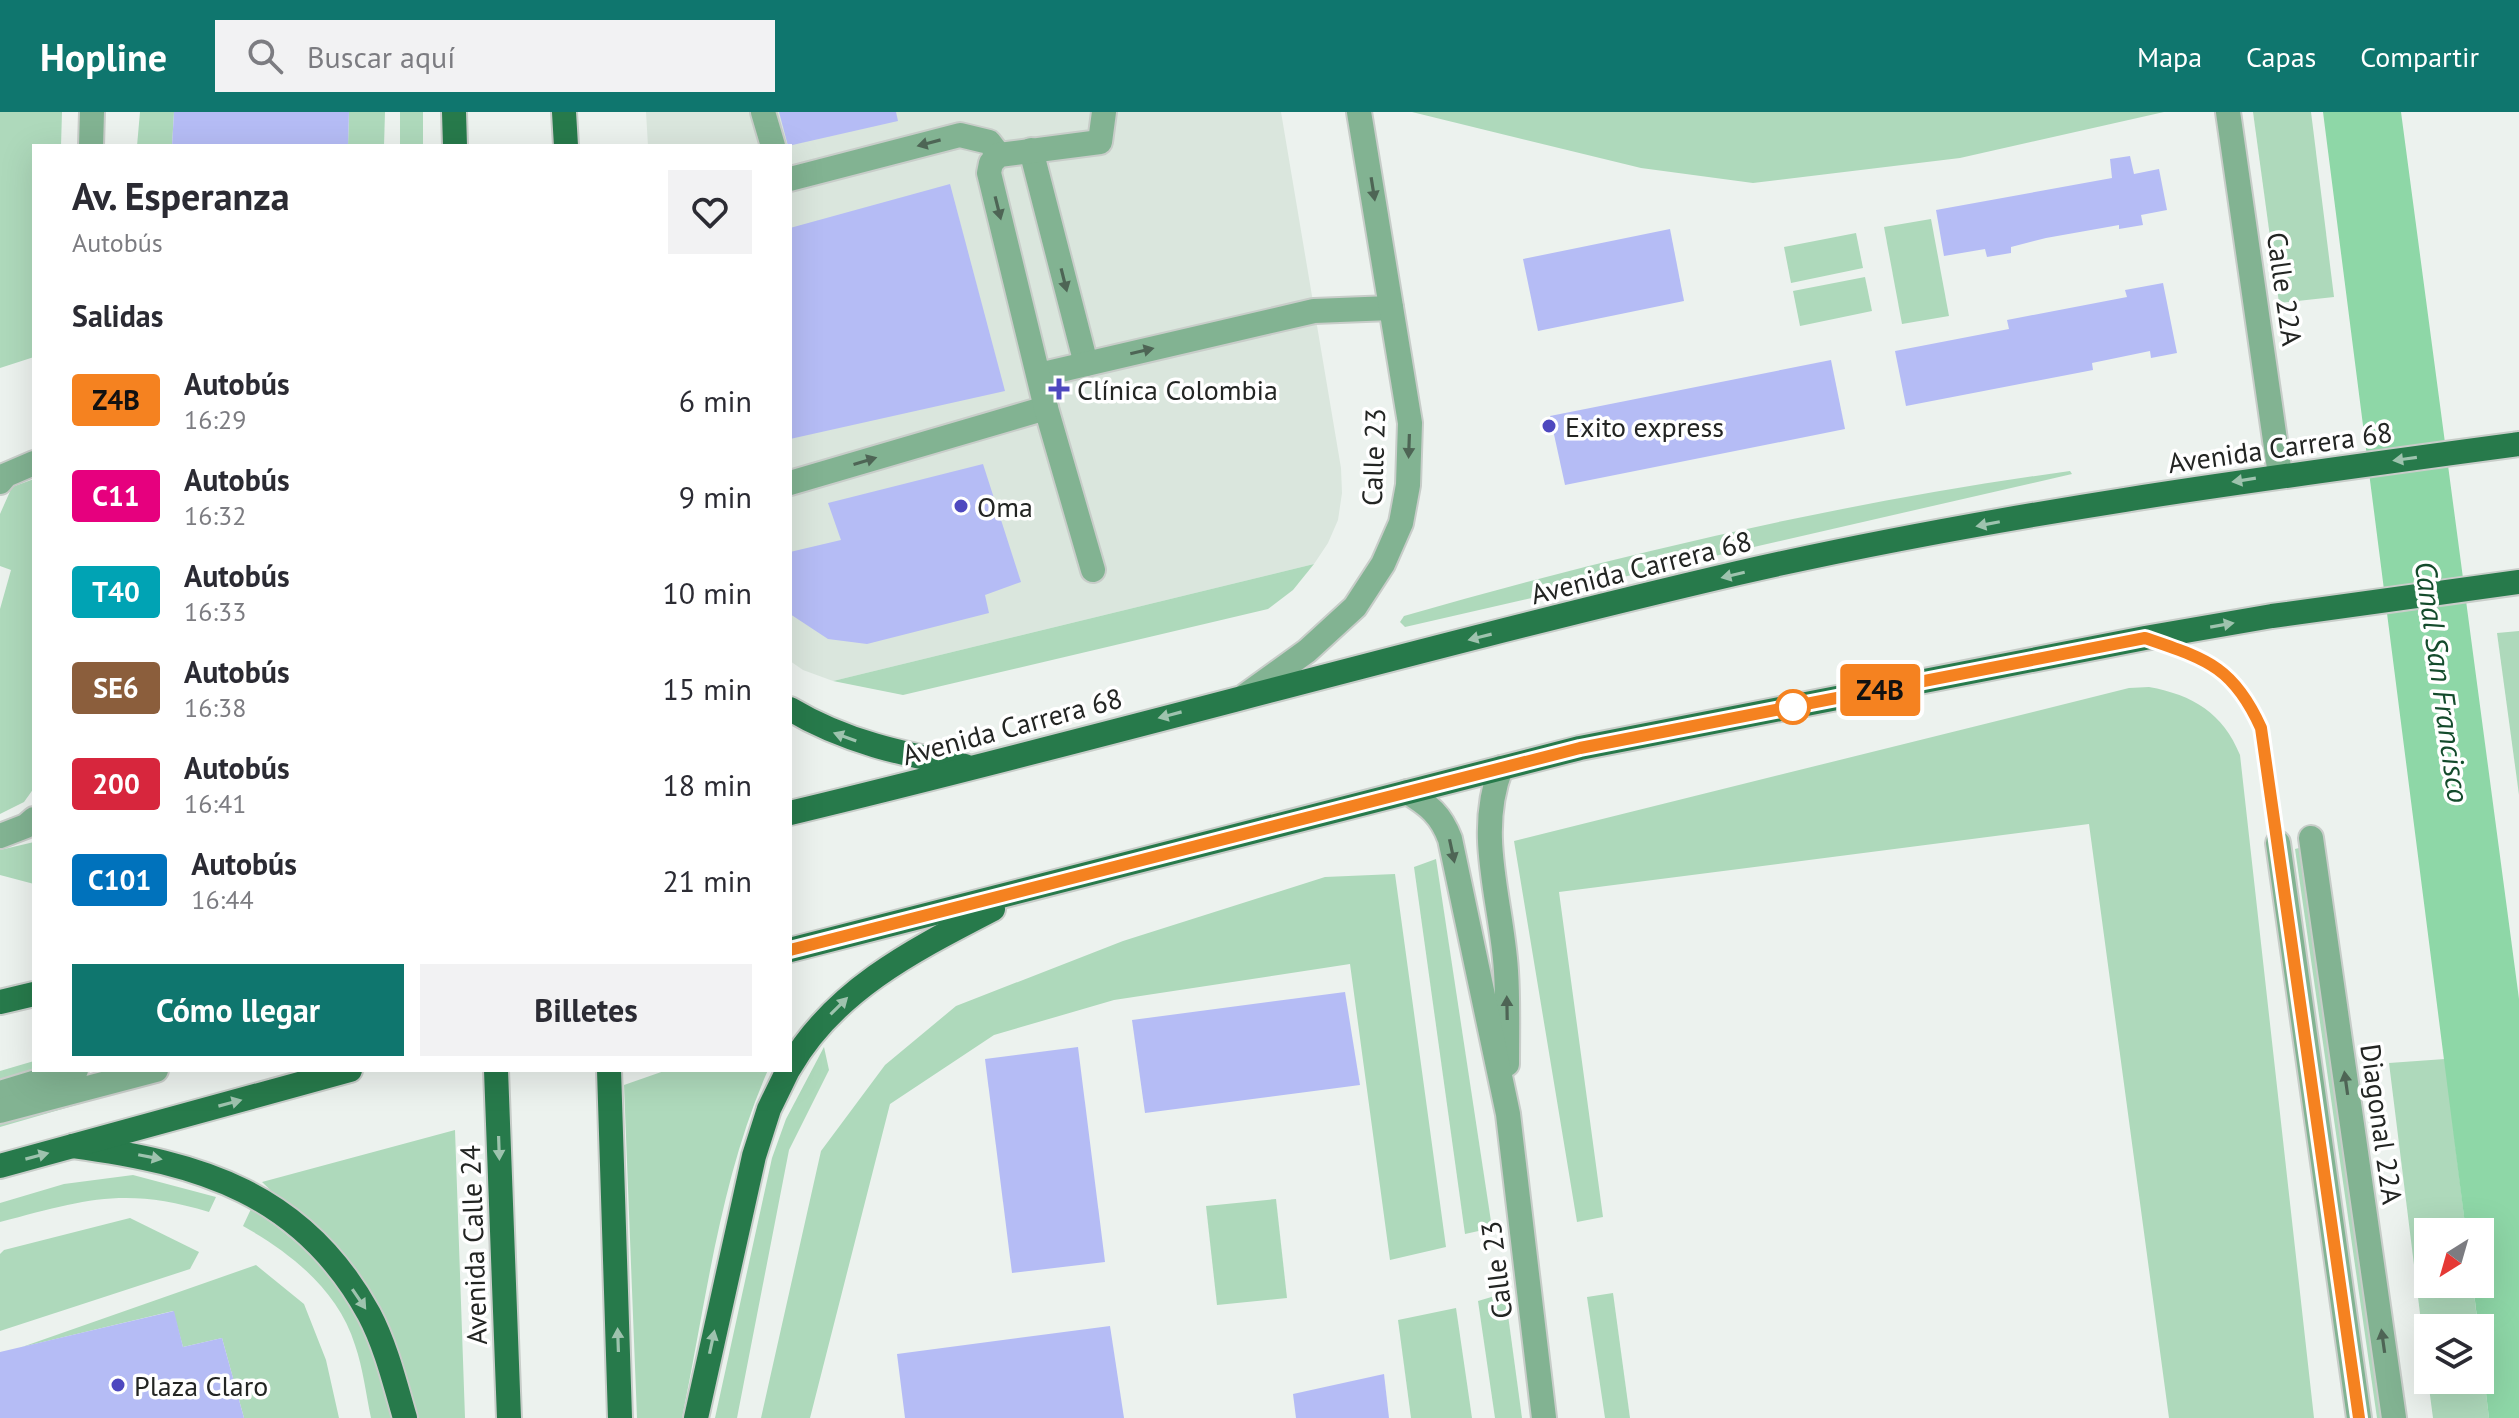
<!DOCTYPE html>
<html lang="es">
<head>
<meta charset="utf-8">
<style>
	:root { --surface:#fff; --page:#f2f2f3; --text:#2b2b33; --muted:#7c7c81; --accent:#0f766e }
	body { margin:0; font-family:"PT Sans",sans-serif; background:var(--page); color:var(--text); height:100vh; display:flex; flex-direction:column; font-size:30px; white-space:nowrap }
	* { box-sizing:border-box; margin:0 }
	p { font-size:26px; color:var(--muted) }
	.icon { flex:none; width:44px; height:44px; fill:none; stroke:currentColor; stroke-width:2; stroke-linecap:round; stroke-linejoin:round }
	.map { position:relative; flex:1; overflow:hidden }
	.panel { position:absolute; left:32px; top:32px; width:760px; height:928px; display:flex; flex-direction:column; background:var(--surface); border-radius:0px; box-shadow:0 8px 32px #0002 }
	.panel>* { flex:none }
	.badge { padding:0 16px; border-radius:6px; font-size:28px; line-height:52px }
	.needle { width:52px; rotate:217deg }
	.fabs { position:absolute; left:2414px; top:1106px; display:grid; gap:16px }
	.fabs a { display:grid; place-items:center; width:80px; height:80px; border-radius:0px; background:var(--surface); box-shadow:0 8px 32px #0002; font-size:40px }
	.map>.badge { position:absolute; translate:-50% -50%; box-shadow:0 0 0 4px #fff }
	h2 { padding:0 40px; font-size:30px; line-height:72px }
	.round { display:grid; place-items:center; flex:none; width:84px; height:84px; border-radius:0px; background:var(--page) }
	.head { display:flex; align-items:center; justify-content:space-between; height:136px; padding:0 40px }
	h1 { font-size:38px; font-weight:600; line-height:60px }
	.button { display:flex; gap:16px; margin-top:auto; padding:16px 40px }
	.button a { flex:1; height:92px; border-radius:0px; background:var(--accent); color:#fff; font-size:32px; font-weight:600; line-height:92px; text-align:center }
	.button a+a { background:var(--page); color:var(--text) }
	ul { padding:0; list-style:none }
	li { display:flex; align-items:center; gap:24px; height:96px; padding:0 40px }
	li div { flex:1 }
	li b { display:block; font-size:30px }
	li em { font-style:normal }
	li .badge { min-width:88px; font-weight:700; text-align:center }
	header { display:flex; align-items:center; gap:48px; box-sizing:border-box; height:112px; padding:0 40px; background:var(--accent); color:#fff }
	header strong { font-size:38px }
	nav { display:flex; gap:44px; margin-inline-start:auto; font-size:28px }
	.search { width:560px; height:72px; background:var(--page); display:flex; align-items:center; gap:20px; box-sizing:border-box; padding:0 28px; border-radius:0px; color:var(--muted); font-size:30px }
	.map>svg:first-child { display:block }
	.built { fill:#dae6dd }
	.green { fill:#aed9bb }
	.water { fill:#8ed7a7 }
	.building { fill:#b5bcf5 }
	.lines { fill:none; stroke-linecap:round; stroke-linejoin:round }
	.minor-casing { stroke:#c8cdc9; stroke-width:28 }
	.major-casing { stroke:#c8cdc9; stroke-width:28 }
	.minor { stroke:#82b392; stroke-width:24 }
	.major { stroke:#277a4b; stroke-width:24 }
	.oneway { fill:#4e6555 }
	.oneway2 { fill:#9ec3ae }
	.line-casing { stroke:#fff; stroke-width:18 }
	.line { stroke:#f58220; stroke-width:12 }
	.poi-dot { fill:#4e48bf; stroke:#fff; stroke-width:3 }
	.stop-dot { fill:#fff; stroke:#f58220; stroke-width:4 }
	.labels { text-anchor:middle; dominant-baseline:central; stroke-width:7; stroke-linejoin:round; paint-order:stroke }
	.street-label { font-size:28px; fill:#232523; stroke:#fff }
	.poi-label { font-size:28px; fill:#232523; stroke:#fff; text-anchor:start }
	.water-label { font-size:30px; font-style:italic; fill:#144b2c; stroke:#fff }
</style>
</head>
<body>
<header>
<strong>Hopline</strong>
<div class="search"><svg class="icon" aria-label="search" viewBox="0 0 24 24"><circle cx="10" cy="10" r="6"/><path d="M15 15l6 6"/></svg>Buscar aquí</div>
<nav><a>Mapa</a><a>Capas</a><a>Compartir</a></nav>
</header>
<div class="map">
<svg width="2519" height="1306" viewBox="0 0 2519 1306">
	<rect width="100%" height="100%" fill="#ecf2ee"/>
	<path class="built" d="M646 0H1281L1341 356 1342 381 1338 408 1328 431 1314 452 833 569 803 558 790 549V34H648Z"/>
	<g class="green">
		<path d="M0 0H62L61 34H34V245L0 256Z"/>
		<path d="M140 0H174L172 34H137Z"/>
		<path d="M349 0H385L384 34H348Z"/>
		<rect x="400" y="0" width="23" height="34"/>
		<path d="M1412 0H2164L1960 46 1753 71 1641 56Z"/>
		<path d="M2253 0H2311L2334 185 2279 191Z"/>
		<path d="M1931 107 1949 204 1902 212 1884 115Z"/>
		<path d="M1856 121 1863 156 1791 171 1784 135Z"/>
		<path d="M1865 165 1872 199 1800 214 1793 179Z"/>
		<path d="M2070 359 2072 362 1405 515 1400 510 1404 504C1623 441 1844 390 2070 359Z"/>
		<path d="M34 367V676L24 690 0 702V497L11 458 0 454V402L12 375Z"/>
		<path d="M1314 452 1293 478 1268 497 903 583 833 569Z"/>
		<path d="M2519 519V683L2497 521Z"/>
		<path d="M2149 575C2193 583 2223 601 2240 643L2314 1306H2169L2089 712 1559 780 1603 1105 1577 1110 1514 729 2129 576Z"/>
		<path d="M34 730V772L0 763V738Z"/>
		<path d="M2299 736 2382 1306H2377L2295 737Z"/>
		<path d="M1436 747 1492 1116 1465 1122 1414 755Z"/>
		<path d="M1395 762 1446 1135 1390 1148 1350 852 1114 888 994 923 890 992 810 1306H761L821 1039 885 953 956 894 1123 829 1325 765Z"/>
		<path d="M824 935 829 958 789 1038 737 1306H715L772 1046 786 1007Z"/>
		<path d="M2445 947 2466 1120H2428V1172H2473L2478 1216H2428V1266L2389 951Z"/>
		<path d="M34 949V958H49L121 980 0 1015V959Z"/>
		<path d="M667 958H768C720 1067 706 1190 682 1306H637L624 973Z"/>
		<path d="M455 1018 465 1306H417L384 1208 330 1135 262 1070Z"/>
		<path d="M133 1063 216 1085 209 1100C125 1074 83 1088 0 1110V1091L64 1072Z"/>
		<path d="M1276 1087 1287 1186 1217 1193 1206 1094Z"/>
		<path d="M251 1097C341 1155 363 1207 395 1306H371C366 1282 363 1256 355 1233 338 1178 291 1141 243 1114Z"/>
		<path d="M130 1106 199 1140 190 1157 0 1219V1142L4 1138Z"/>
		<path d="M256 1153 304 1192 326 1248 339 1306H244L222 1226 183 1235 173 1199 22 1235Z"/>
		<path d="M1505 1181 1522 1306H1495L1478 1189Z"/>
		<path d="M1613 1181 1630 1306H1605L1587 1185Z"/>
		<path d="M1456 1196 1472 1306H1411L1398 1208Z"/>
		<path d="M2480 1231 2489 1306H2433L2428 1268H2480Z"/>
	</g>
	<path class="water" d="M2323 0H2401L2519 887V1306H2489L2473 1172H2480V1120H2466Z"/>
	<g class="building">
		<path d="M174 0H349L348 34H172Z"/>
		<path d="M779 0H896L898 9 788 34Z"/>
		<path d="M2130 44 2134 62 2159 57 2167 98 2141 103 2143 113 2119 117V113L2046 126 2011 135V141L1987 145 1985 137 1944 144 1936 98 2112 66 2110 47Z"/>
		<path d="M950 72 1005 279 790 327V116Z"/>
		<path d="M1670 117 1684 189 1538 219 1523 147Z"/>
		<path d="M2163 171 2177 241 2151 246 2150 239 2092 251 2093 258 1906 294 1895 239 2009 217 2007 208 2127 185 2125 178Z"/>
		<path d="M1831 248 1845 317 1565 373 1550 304Z"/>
		<path d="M983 352 1021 470 985 483 989 501 867 532 828 527 790 502V440L841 428 828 391Z"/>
		<path d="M1345 880 1360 973 1145 1001 1132 908Z"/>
		<path d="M1078 935 1105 1150 1012 1161 985 947Z"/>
		<path d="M174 1199 183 1235 222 1226 244 1306H0V1240Z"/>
		<path d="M1110 1214 1124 1306H905L897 1242Z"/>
		<path d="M1384 1262 1389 1306H1296L1293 1282Z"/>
	</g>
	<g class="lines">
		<g class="minor-casing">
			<g id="minor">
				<path d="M763 0 773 34"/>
				<path d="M2228 0 2280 363"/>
				<path d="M91 34 92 0"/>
				<path d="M1031 38 1086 252"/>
				<path d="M790 67 960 23 989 30 999 43"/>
				<path d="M1039 263 1314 199 1391 196"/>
				<path d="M0 370 6 363 34 351"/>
				<path d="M790 371 1046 296"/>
				<path d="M1093 458 1046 296 989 61 991 51 999 43 1100 30 1104 0"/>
				<path d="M1246 583 1307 539 1355 495 1383 452 1401 411 1408 373 1410 311 1359 0"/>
				<path d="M1501 656C1475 723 1502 790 1506 859 1508 889 1507 921 1507 952"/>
				<path d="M1407 680C1429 693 1441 703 1450 727L1508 1002 1544 1306"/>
				<path d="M0 724 26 714 34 707"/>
				<path d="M2311 726 2394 1306"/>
				<path d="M2278 731 2359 1306"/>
				<path d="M0 981 76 958"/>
				<path d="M0 999 156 958"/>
			</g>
		</g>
		<g class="major-casing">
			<g id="major">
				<path d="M454 0 455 34"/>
				<path d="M564 0 566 34"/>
				<path d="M790 597C845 630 903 642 965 654"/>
				<path d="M790 701C1107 625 1421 535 1738 461 1996 402 2258 367 2519 332"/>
				<path d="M790 838 1580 636 2145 526 2272 504 2519 470"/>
				<path d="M0 890 34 882"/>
				<path d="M790 955C835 877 916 837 993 797"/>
				<path d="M496 958 509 1306"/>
				<path d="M609 958 620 1306"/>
				<path d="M73 1034C200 1051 303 1081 369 1202 386 1234 395 1272 405 1306"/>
				<path d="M0 1054 350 958"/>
				<path d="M696 1306 754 1044 769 997 788 958"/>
			</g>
		</g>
		<use href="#minor" class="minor"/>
		<use href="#major" class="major"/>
	</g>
	<defs><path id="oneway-solid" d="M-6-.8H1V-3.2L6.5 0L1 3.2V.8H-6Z" transform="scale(2)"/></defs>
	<g class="oneway">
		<use href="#oneway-solid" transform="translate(929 31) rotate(165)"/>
		<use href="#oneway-solid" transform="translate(1373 77) rotate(81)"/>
		<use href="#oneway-solid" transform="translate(998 96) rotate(76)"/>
		<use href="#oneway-solid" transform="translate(1064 168) rotate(76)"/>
		<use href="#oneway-solid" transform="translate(1142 239) rotate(-13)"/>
		<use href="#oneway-solid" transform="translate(1409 334) rotate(92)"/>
		<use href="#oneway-solid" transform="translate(865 349) rotate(-17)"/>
		<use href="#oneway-solid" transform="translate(1452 739) rotate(78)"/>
		<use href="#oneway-solid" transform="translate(1507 896) rotate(-91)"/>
		<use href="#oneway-solid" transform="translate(2346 971) rotate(-98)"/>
		<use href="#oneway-solid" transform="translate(2383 1229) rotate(-98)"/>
	</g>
	<g class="oneway2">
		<use href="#oneway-solid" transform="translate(2405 347) rotate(172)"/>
		<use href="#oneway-solid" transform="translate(2244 368) rotate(171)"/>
		<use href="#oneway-solid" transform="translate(1988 412) rotate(169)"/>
		<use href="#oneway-solid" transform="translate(1733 463) rotate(167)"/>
		<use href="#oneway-solid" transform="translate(2222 513) rotate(-10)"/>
		<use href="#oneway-solid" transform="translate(1480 525) rotate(166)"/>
		<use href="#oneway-solid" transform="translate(1170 603) rotate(165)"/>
		<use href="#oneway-solid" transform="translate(845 625) rotate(-160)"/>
		<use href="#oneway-solid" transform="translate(839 894) rotate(-45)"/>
		<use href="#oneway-solid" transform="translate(230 991) rotate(-15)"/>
		<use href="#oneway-solid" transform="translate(499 1036) rotate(88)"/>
		<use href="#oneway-solid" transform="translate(37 1044) rotate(-15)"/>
		<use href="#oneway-solid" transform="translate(150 1045) rotate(11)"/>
		<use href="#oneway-solid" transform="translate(359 1187) rotate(56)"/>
		<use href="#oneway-solid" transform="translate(618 1228) rotate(-92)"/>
		<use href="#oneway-solid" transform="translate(712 1230) rotate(-78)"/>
	</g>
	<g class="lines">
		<g class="line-casing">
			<path id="line" d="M790 838 1580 636 2145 526C2206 547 2233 554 2261 616L2359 1306"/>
		</g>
		<use href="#line" class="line"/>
	</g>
	<g class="poi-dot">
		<path d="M1055 265h8v8h8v8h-8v8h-8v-8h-8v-8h8z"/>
		<circle cx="1549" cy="314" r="8"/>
		<circle cx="961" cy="394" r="8"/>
		<circle cx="118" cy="1273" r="8"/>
	</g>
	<circle class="stop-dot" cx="1793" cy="595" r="16"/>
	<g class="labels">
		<g class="street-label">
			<text transform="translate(2285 177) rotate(82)">Calle 22A</text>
			<text transform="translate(2280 335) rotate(-8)">Avenida Carrera 68</text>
			<text transform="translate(1373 345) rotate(-88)">Calle 23</text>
			<text transform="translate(1641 455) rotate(-14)">Avenida Carrera 68</text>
			<text transform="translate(1012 614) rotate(-15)">Avenida Carrera 68</text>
			<text transform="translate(2382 1012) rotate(82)">Diagonal 22A</text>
			<text transform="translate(473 1133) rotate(-92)">Avenida Calle 24</text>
			<text transform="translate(1496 1158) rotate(-97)">Calle 23</text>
		</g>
		<g class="poi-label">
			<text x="1077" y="277">Clínica Colombia</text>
			<text x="1565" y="314">Exito express</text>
			<text x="977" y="394">Oma</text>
			<text x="134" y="1273">Plaza Claro</text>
		</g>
		<g class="water-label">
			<text transform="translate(2443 570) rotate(82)">Canal San Francisco</text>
		</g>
	</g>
</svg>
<div class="fabs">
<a><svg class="needle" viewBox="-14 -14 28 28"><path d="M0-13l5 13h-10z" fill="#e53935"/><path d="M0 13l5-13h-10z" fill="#7c7c81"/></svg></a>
<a><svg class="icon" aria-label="layers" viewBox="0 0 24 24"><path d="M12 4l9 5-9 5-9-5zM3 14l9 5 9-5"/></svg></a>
</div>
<b class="badge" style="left:1880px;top:578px;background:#f58220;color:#111">Z4B</b>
<section class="panel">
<div class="head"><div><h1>Av. Esperanza</h1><p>Autobús</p></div><a class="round"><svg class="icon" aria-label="heart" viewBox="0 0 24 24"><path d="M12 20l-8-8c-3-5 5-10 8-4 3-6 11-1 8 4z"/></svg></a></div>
<h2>Salidas</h2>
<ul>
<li><span class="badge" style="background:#f58220;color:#111">Z4B</span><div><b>Autobús</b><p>16:29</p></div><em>6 min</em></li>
<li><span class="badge" style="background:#e6007e;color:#fff">C11</span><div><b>Autobús</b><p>16:32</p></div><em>9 min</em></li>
<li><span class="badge" style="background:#00a3b4;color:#fff">T40</span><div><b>Autobús</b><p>16:33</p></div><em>10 min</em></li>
<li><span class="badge" style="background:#8b5e3c;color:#fff">SE6</span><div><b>Autobús</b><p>16:38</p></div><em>15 min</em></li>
<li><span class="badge" style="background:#d7263d;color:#fff">200</span><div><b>Autobús</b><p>16:41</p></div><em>18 min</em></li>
<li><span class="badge" style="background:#0072bc;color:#fff">C101</span><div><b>Autobús</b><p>16:44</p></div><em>21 min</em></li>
</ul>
<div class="button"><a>Cómo llegar</a><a>Billetes</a></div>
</section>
</div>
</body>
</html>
